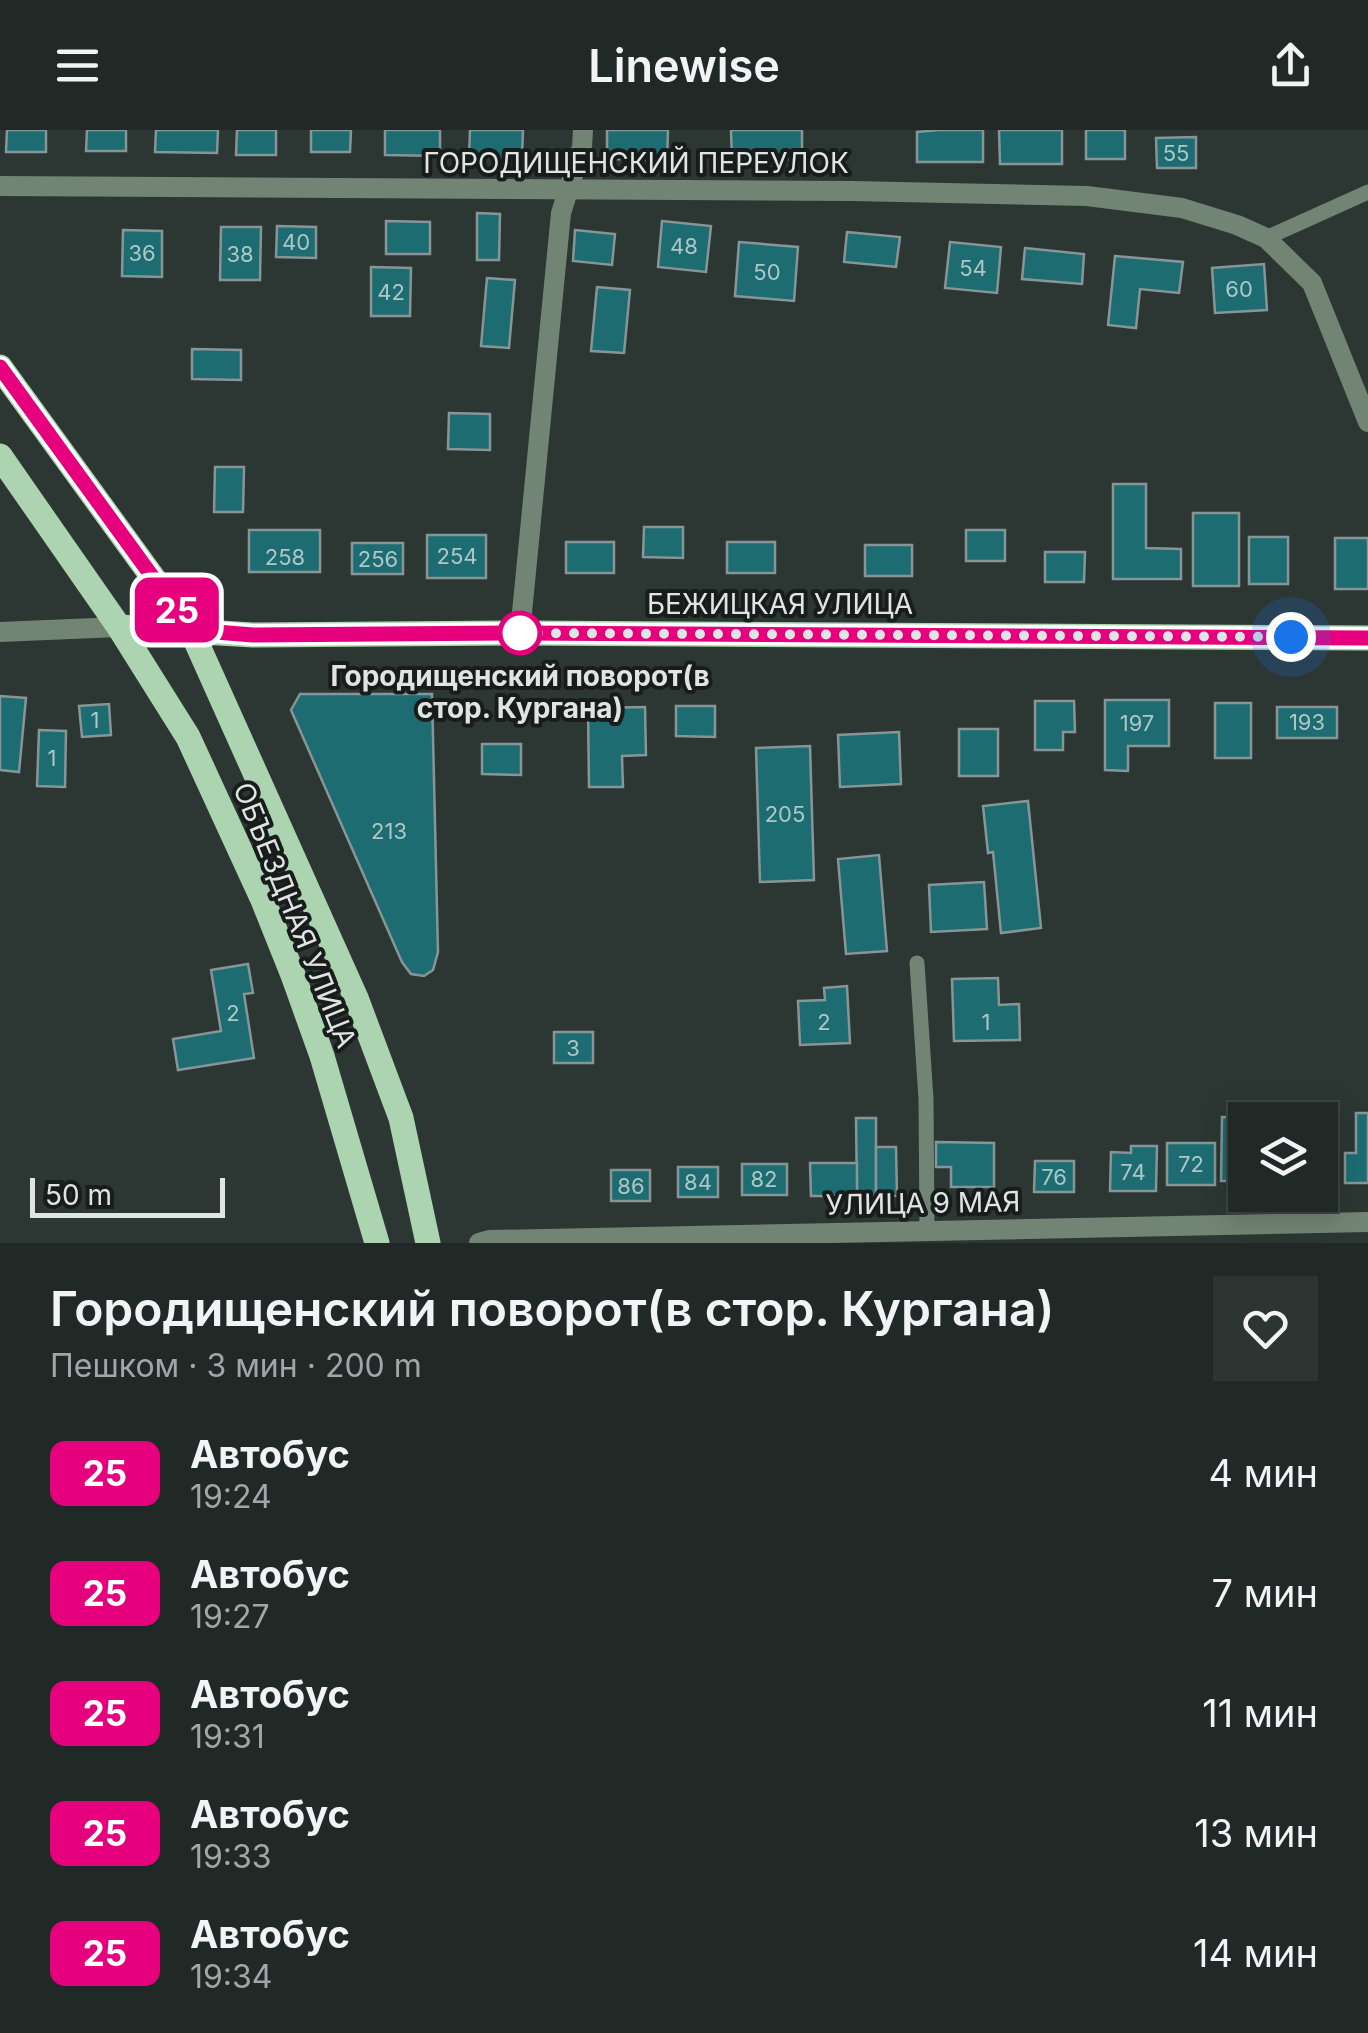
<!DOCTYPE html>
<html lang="ru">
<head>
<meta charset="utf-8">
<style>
	:root { --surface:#212927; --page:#2d3533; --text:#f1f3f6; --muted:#a2a6a7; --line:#3e4544 }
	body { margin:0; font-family:Inter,sans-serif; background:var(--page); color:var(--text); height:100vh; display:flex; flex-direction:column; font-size:38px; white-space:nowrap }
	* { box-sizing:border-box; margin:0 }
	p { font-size:32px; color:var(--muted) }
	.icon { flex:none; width:55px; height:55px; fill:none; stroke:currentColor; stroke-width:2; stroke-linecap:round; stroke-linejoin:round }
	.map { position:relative; height:1113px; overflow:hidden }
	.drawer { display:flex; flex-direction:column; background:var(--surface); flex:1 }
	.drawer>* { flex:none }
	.badge { padding:0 20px; border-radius:15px; font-size:35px; line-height:65px }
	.fabs { position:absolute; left:1228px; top:972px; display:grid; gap:20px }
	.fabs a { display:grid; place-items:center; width:110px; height:110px; border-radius:0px; background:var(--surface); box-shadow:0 5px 25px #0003,0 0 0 2px var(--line); font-size:50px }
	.scale { position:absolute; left:30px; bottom:25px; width:195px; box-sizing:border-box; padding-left:10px; border:5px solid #dee5e3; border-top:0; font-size:28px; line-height:35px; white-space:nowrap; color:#dee5e3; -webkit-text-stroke:8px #181d1b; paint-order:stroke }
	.you { position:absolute; width:50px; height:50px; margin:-25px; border:8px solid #fff; border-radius:50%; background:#1a73e8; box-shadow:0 0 0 15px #1a73e833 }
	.map>.badge { position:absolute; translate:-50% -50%; box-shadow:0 0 0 5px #fff }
	.round { display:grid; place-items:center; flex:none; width:105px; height:105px; border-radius:0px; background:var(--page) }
	.overview { display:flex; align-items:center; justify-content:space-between; height:170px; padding:0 50px }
	h1 { font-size:48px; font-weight:600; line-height:75px }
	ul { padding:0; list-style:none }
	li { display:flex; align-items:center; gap:30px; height:120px; padding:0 50px }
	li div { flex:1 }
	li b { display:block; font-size:38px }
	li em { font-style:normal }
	li .badge { min-width:110px; font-weight:700; text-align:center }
	header { display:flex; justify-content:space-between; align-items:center; height:130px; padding:0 50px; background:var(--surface); font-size:45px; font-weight:600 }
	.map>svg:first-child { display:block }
	.building { fill:#1c6c71; stroke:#879596; stroke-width:2.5 }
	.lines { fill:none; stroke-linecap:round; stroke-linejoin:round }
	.service { stroke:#728473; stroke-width:15 }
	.minor { stroke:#728473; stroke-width:20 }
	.primary { stroke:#add4b1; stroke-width:25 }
	.line-casing { stroke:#fff; stroke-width:22 }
	.line { stroke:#e6007e; stroke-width:15 }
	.walk { stroke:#dee5e3; stroke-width:10; stroke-dasharray:0 18 }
	.stop-dot { fill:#fff; stroke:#e6007e; stroke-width:5 }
	.labels { text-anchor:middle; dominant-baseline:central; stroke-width:8; stroke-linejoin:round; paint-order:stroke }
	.number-label { font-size:22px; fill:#aec7c6 }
	.street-label { font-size:28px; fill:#dee5e3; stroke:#181d1b }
	.stop-label { font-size:28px; font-weight:bold; fill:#dee5e3; stroke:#181d1b }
</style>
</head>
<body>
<header><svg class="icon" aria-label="menu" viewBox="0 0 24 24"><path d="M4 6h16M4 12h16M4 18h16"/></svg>Linewise<svg class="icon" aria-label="share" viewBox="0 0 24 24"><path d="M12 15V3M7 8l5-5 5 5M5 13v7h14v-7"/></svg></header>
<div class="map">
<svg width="1368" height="1113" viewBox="0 0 1368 1113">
	<rect width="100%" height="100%" fill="#2c3734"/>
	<g class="building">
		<path d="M7 0H46V22H6Z"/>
		<path d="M87 0H126V21H86Z"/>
		<path d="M156 0H218L217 23 155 22Z"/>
		<path d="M237 0H276V25H236Z"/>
		<path d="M311 0H351L350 22H311Z"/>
		<path d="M385 0H440V26L385 25Z"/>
		<path d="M470 0H523L522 28 469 27Z"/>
		<path d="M607 0H668L667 30 607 29Z"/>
		<path d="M731 0H802V29L732 30Z"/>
		<path d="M939 0H983V32H917V2Z"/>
		<path d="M999 0H1062V34H1000Z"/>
		<rect x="1086" y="0" width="39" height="29"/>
		<path d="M1196 7V38H1157L1156 8Z"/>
		<path d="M477 83 500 84 499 130H477Z"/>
		<path d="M386 91 430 92V124H386Z"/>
		<path d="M662 91 711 96 706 142 658 137Z"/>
		<path d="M277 96 316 97V128L276 127Z"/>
		<path d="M221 97H261L260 150H220Z"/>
		<path d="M123 100 162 101V147L122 146Z"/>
		<path d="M575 100 615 104 612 135 573 131Z"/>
		<path d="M847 102 900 107 896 137 844 132Z"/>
		<path d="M739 112 798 117 794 171 735 166Z"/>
		<path d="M950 112 1001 117 997 163 945 158Z"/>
		<path d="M1025 118 1084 124 1082 154 1022 149Z"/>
		<path d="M1115 126 1183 132 1179 163 1140 159 1136 198 1108 195Z"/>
		<path d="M1264 134 1267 180 1215 183 1212 138Z"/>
		<path d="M371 137 411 138 410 186H371Z"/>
		<path d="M487 148 515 150 509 218 481 216Z"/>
		<path d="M597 157 630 160 624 223 591 221Z"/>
		<path d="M192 219 241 220V250L192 249Z"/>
		<path d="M449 283 490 284V320L448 319Z"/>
		<path d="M215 337H244L243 382H214Z"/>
		<path d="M1113 354H1146V418L1181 419V449H1113Z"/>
		<rect x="1193" y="383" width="46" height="73"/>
		<path d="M644 397H683V428L643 427Z"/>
		<rect x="249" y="400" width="71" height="42"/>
		<rect x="966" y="400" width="39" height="31"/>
		<rect x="427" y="405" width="59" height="43"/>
		<rect x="1249" y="407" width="39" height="47"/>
		<rect x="1335" y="408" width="33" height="51"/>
		<rect x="566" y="412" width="48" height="31"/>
		<rect x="727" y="412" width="48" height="31"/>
		<rect x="352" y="413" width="51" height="31"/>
		<rect x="865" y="415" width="47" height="31"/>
		<path d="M1045 422H1085L1084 452H1045Z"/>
		<path d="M300 564H432L438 822 433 840 424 846 411 844 402 832 291 580Z"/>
		<path d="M0 566 26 568 19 642 0 640Z"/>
		<path d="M1105 570H1169V616H1128V641L1105 640Z"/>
		<path d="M1035 571H1074L1075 602H1063V620H1035Z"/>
		<rect x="1215" y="573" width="36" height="55"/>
		<path d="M109 574 111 605 82 607 79 576Z"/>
		<path d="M676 576H715V607L676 606Z"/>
		<path d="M645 577 646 625 622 626 623 657H589L588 578Z"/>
		<rect x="1277" y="577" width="60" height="31"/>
		<rect x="959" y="599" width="39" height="47"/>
		<path d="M39 600 66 601 65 657 37 656Z"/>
		<path d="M899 602 901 654 840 657 838 605Z"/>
		<path d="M482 614H521V645L482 644Z"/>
		<path d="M810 616 814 750 760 752 756 618Z"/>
		<path d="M1028 671 1041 798 1001 803 993 722 988 723 983 676Z"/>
		<path d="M879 725 887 821 846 824 838 729Z"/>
		<path d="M984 752 987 799 931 802 929 755Z"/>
		<path d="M248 834 253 863 244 864 254 928 178 940 173 909 221 901 211 840Z"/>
		<path d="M998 848 999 875 1019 874 1020 910 954 911 952 849Z"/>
		<path d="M847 856 850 913 800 915 798 871 825 870 824 858Z"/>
		<rect x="554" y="902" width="39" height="31"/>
		<path d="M1356 983H1368V1053H1345V1023H1356Z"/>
		<path d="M1222 987H1241L1245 1051H1221Z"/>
		<path d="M856 988H876V1066H857Z"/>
		<path d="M936 1012 994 1013V1057H951V1037H936Z"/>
		<rect x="1167" y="1013" width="48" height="42"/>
		<path d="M1131 1016H1157L1156 1061H1110L1111 1022 1131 1023Z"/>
		<path d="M876 1017H896L897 1066H876Z"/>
		<path d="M1035 1031H1074V1062H1034Z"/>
		<path d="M810 1033H857V1066H811Z"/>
		<rect x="742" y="1034" width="45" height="31"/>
		<rect x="678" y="1037" width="40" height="30"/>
		<rect x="611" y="1040" width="39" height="31"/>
	</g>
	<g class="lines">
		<g class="service">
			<path d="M1266 108 1368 62"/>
			<path d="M917 833 926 969 927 1101"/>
		</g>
		<g class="minor">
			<path d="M0 56 852 61 1087 66 1182 78 1237 95 1266 108 1312 153 1368 292"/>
			<path d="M0 502 119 497"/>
			<path d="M520 503 561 83 582 17 583 0"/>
			<path d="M479 1113 490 1110 1368 1092"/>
		</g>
		<g class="primary">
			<path d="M0 237 191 500 356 868 401 988 428 1113"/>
			<path d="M0 326 119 497 188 607 263 770 293 845 322 926 377 1113"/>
			<path d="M119 497 253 505 520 503 1368 508"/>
		</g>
	</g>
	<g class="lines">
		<g class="line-casing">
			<path id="line" d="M0 237 191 500 253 505 520 503 1368 508"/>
		</g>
		<use href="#line" class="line"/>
		<path class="walk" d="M520 503 1291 507"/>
	</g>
	<circle class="stop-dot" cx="520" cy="503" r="20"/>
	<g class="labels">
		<g class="number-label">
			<text x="1176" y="23">55</text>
			<text x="296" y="112">40</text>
			<text x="684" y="116">48</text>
			<text x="142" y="123">36</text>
			<text x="240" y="124">38</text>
			<text x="973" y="138">54</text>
			<text x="767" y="142">50</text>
			<text x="1239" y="159">60</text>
			<text x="391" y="162">42</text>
			<text x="457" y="426">254</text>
			<text x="285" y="427">258</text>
			<text x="378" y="429">256</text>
			<text x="95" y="590">1</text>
			<text x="1307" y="592">193</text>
			<text x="1137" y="593">197</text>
			<text x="52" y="628">1</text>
			<text x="785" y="684">205</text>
			<text x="389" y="701">213</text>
			<text x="233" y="883">2</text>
			<text x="824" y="892">2</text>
			<text x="986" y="892">1</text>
			<text x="573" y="918">3</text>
			<text x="1191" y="1034">72</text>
			<text x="1133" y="1042">74</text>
			<text x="1054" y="1047">76</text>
			<text x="764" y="1049">82</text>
			<text x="698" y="1052">84</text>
			<text x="631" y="1056">86</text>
		</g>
		<g class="street-label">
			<text x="636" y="33">ГОРОДИЩЕНСКИЙ ПЕРЕУЛОК</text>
			<text x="780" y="474">БЕЖИЦКАЯ УЛИЦА</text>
			<text transform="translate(295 785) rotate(68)">ОБЪЕЗДНАЯ УЛИЦА</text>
			<text transform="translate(923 1073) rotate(-1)">УЛИЦА 9 МАЯ</text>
		</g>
		<g class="stop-label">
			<text x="520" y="546">Городищенский поворот(в<tspan x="520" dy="32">стор. Кургана)</tspan></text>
		</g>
	</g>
</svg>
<div class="fabs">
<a><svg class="icon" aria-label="layers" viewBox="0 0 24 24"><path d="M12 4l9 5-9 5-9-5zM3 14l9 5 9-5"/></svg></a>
</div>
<div class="scale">50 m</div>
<div class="you" style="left:1291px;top:507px"></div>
<b class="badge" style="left:177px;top:480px;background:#e6007e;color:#fff">25</b>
</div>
<section class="drawer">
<div class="overview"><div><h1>Городищенский поворот(в стор. Кургана)</h1><p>Пешком · 3 мин · 200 m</p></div><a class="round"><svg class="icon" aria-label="heart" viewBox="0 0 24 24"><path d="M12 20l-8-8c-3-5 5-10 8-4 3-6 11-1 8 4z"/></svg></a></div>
<ul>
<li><span class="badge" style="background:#e6007e;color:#fff">25</span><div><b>Автобус</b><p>19:24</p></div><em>4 мин</em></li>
<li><span class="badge" style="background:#e6007e;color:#fff">25</span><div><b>Автобус</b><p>19:27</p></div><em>7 мин</em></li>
<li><span class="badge" style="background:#e6007e;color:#fff">25</span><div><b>Автобус</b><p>19:31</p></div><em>11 мин</em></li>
<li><span class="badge" style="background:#e6007e;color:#fff">25</span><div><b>Автобус</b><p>19:33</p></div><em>13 мин</em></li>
<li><span class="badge" style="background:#e6007e;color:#fff">25</span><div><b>Автобус</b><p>19:34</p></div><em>14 мин</em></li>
</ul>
</section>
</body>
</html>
